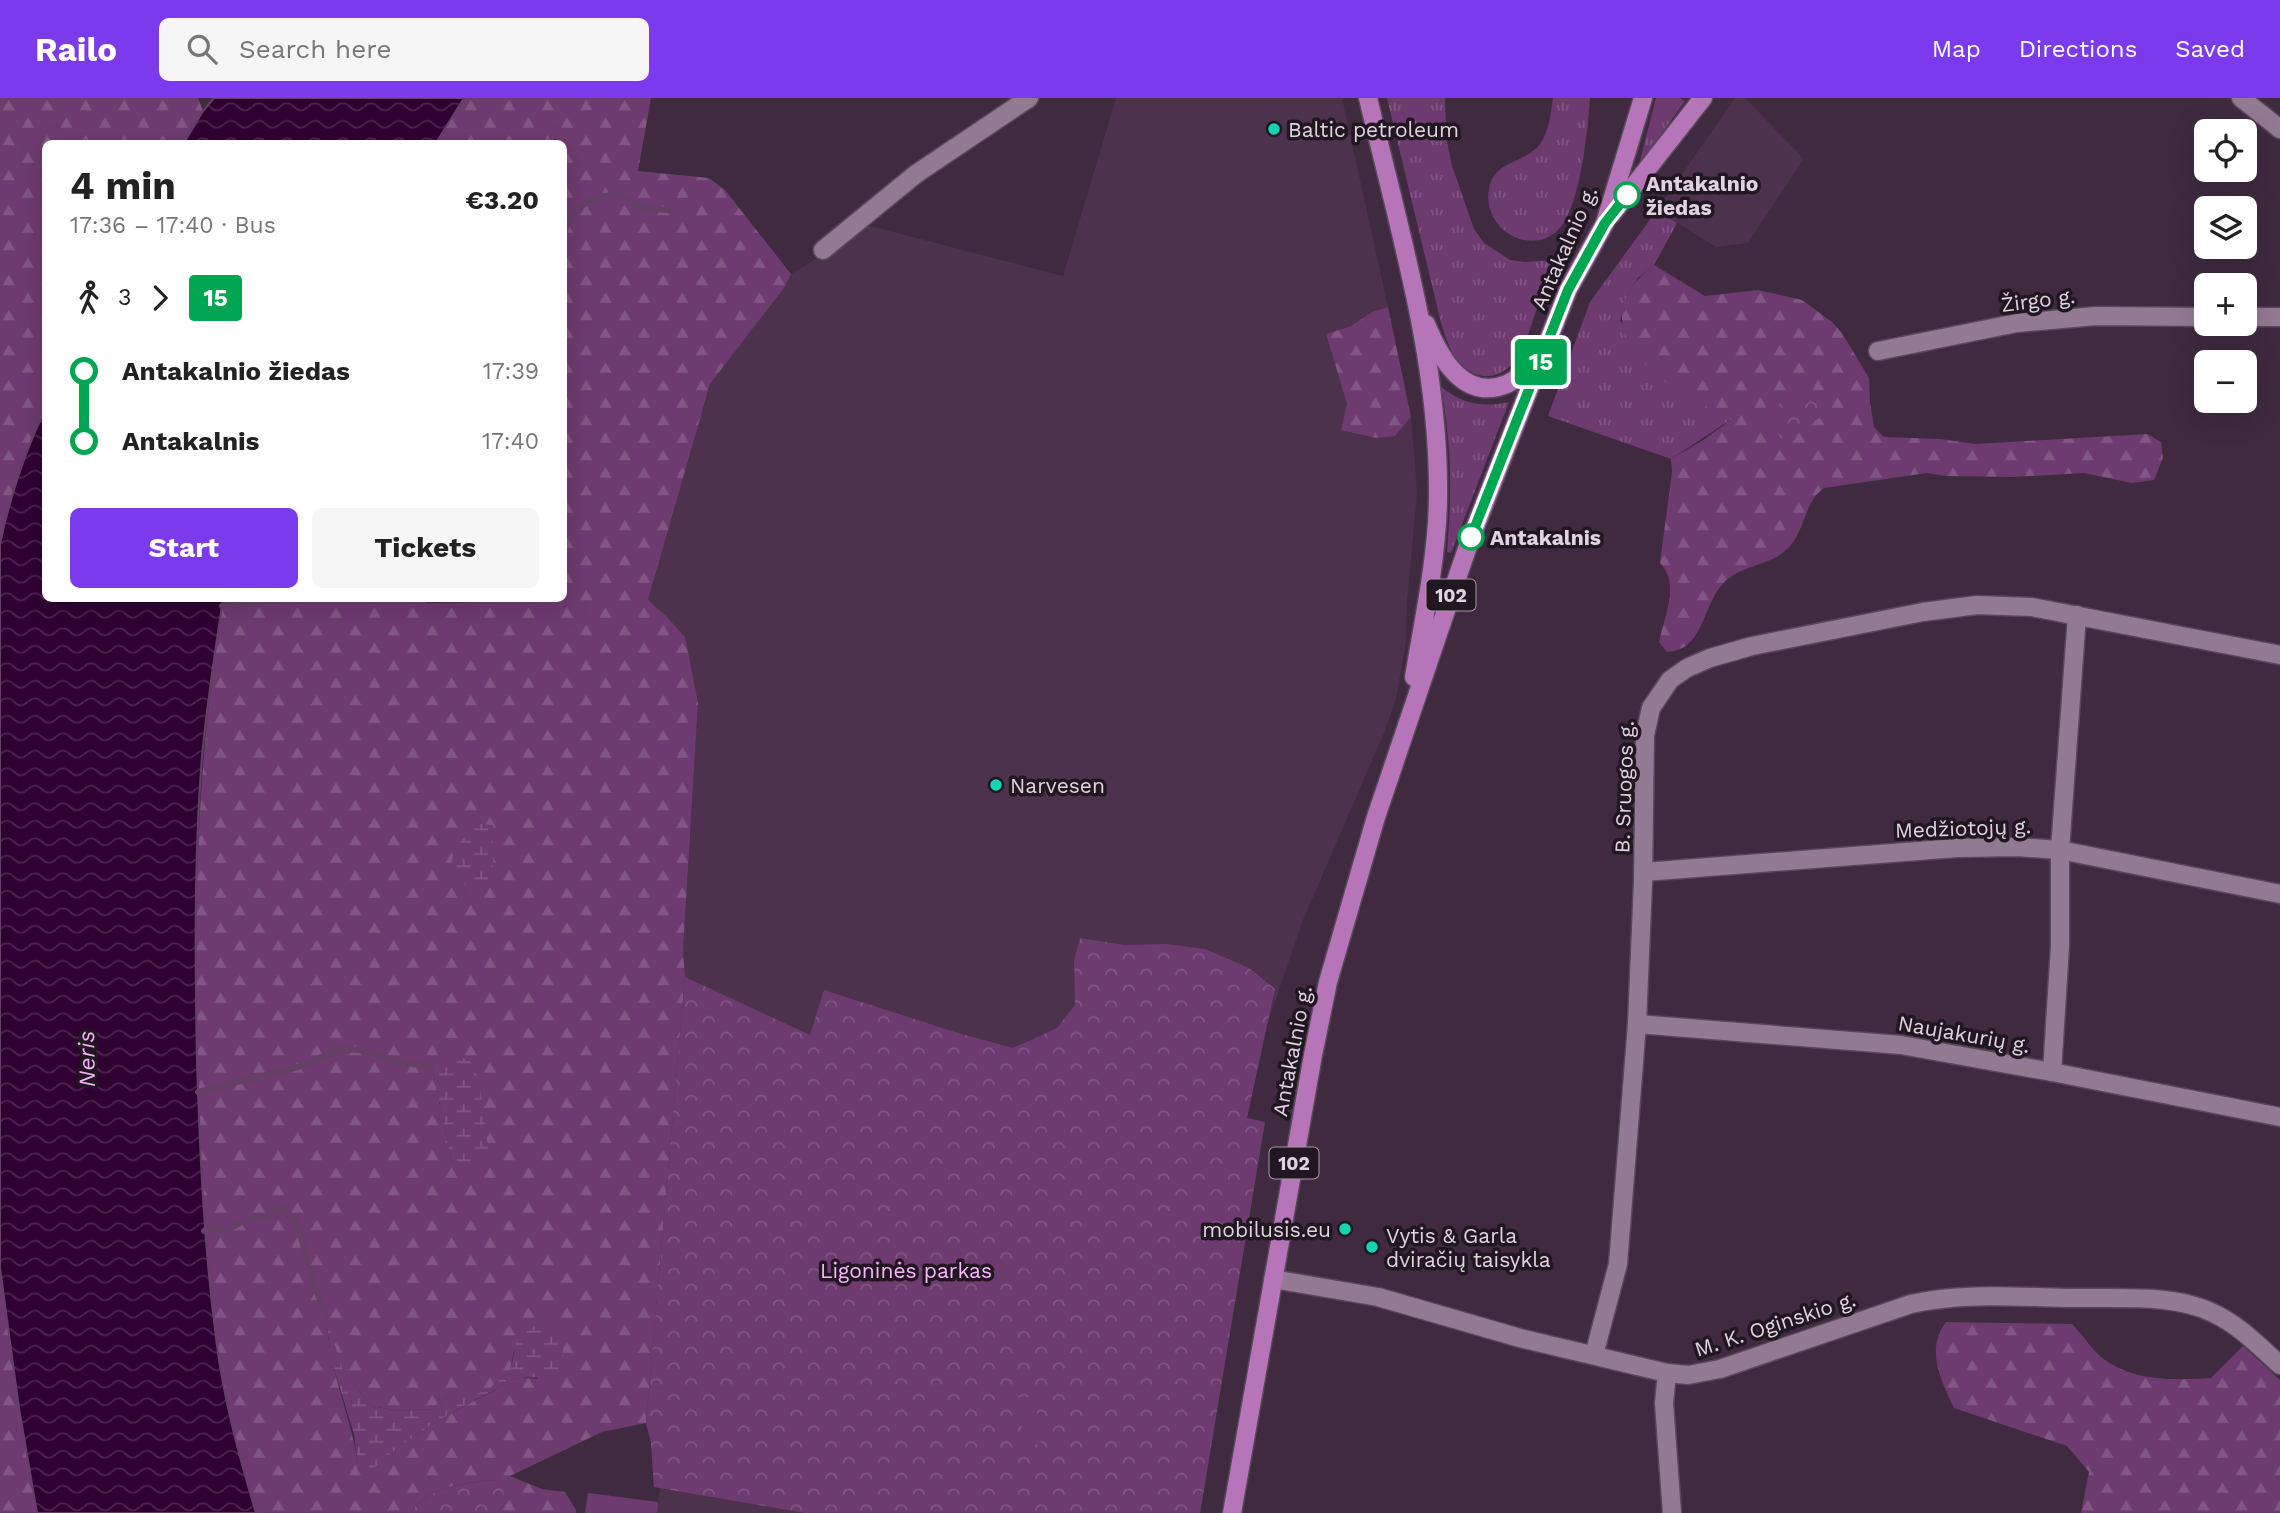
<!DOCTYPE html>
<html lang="en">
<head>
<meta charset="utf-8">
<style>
	:root { --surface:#fff; --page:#f6f6f6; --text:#222; --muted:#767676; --accent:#7c3aed }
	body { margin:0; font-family:"Work Sans",sans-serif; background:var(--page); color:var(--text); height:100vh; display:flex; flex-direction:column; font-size:26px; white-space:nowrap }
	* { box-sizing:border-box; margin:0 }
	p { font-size:23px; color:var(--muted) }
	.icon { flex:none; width:38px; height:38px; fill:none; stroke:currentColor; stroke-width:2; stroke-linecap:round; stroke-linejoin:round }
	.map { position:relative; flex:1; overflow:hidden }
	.sheet { position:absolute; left:42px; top:42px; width:525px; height:462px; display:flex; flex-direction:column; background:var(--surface); border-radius:10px; box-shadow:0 7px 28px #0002 }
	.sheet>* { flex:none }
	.badge { padding:0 14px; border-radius:5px; font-size:24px; line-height:46px }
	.buttons { position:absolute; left:2194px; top:21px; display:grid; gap:14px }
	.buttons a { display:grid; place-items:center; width:63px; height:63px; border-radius:10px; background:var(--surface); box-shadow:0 7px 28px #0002; font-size:35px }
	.map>.badge { position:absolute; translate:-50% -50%; box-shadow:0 0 0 4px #fff }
	.legs { display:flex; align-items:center; gap:10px; height:77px; padding:0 28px; font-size:23px }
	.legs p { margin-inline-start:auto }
	.summary { display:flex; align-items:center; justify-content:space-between; height:119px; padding:0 28px }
	h1 { font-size:38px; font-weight:700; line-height:52px }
	.primary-button { display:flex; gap:14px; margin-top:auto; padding:14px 28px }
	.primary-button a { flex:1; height:80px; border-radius:10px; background:var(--accent); color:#fff; font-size:28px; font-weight:700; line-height:80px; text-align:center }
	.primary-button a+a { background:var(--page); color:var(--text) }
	ul { padding:0 28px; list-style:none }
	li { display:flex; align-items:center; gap:24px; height:70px; font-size:26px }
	li i { display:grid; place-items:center; width:10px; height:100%; margin:0 9px; background:currentColor }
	li i::after { content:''; width:18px; height:18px; margin:-9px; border:5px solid; border-radius:50%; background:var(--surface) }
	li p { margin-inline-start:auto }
	li:first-child i { background:linear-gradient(#0000 50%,currentColor 0) }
	li:last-child i { background:linear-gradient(currentColor 50%,#0000 0) }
	header { display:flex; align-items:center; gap:42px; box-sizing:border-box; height:98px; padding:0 35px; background:var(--accent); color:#fff }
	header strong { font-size:33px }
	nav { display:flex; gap:38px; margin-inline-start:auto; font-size:24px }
	.search { width:490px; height:63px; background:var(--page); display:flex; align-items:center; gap:18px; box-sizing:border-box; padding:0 24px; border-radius:10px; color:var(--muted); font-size:26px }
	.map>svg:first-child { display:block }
	.built { fill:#4c324d }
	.grass { fill:url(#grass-tufts) }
	.forest { fill:url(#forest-firs); fill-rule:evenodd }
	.wetland { fill:url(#wetland-marsh) }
	.park { fill:url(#park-crowns) }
	.pitch { fill:#6e3b70 }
	.water { fill:url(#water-waves); stroke:#643f66; stroke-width:2 }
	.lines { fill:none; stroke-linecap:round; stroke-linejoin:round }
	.stream { stroke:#643f66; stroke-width:6 }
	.minor-casing { stroke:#59485a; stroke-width:21 }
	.major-casing { stroke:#59485a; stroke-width:21 }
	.minor { stroke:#937a93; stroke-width:18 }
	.major { stroke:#b775b9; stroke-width:18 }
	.line-1-casing { stroke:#fff; stroke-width:16 }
	.line-1 { stroke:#00a651; stroke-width:10 }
	.poi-dot { fill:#12d5b4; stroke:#201720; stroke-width:2.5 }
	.stop-1-dot { fill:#fff; stroke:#00a651; stroke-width:3.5 }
	.labels { text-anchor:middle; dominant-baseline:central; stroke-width:7; stroke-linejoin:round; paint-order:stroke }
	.shield { fill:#201720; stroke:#a69aa6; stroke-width:2 }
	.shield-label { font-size:19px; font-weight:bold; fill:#e0d2e0 }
	.poi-label { font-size:21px; fill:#e0d2e0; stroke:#201720; text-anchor:start }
	.stop-label { font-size:21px; font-weight:bold; fill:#e0d2e0; stroke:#201720; text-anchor:start }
	.street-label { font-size:21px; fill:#e0d2e0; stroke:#201720 }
	.park-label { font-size:21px; fill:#fdb5fe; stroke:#201720 }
	.water-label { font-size:23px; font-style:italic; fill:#f4adf6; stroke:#201720 }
</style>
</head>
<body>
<header>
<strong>Railo</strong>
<div class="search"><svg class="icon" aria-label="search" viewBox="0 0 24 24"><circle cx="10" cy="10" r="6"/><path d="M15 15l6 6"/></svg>Search here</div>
<nav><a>Map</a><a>Directions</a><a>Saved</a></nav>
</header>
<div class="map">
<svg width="2280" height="1415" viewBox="0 0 2280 1415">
	<defs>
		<pattern id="grass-tufts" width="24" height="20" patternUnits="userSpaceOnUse" patternTransform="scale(1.75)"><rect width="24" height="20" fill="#6e3b70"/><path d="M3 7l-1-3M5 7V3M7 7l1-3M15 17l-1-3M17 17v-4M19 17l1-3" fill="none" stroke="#825684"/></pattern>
		<pattern id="forest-firs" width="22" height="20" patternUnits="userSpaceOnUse" patternTransform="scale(1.75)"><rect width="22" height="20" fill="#6e3b70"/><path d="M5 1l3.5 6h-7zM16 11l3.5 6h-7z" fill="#825684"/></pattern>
		<pattern id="wetland-marsh" width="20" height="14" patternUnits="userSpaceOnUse" patternTransform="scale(1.75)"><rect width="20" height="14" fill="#6e3b70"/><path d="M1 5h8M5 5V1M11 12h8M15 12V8" fill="none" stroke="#825684"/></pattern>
		<pattern id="park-crowns" width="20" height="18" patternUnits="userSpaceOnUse" patternTransform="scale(1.75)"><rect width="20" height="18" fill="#6e3b70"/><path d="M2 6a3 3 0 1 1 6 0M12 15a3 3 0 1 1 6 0" fill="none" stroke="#825684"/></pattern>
		<pattern id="water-waves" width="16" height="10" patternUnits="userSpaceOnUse" patternTransform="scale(1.75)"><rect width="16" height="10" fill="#2f0032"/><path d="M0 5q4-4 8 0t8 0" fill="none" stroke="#4d244f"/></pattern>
	</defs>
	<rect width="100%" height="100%" fill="#3f2a40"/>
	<g class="built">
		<path d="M1116 0H1342L1388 209 1372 214 1351 228 1326 236 1347 306 1395 338 1411 319 1415 366 1417 396 1407 504 1406 543 1396 601 1384 635 1303 822 1264 936 1247 1020 1265 1024 1200 1415H585L588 1395 658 1404 660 1390 654 1389 651 1345 646 1325 685 879 683 853 698 605 666 518 648 502 710 286 784 190 791 176 829 153 859 125 1063 178Z"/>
		<path d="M1735 0H1745L1804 61 1748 145 1716 149 1657 112Z"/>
	</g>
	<g class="grass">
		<path d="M1387 0H1445L1446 39 1452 68 1474 131 1484 145 1510 162 1525 164 1553 162 1523 252C1507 281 1477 289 1456 260 1449 251 1446 239 1442 229Z"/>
		<path d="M1553 0H1590C1588 30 1580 116 1556 134 1527 158 1482 129 1489 91 1494 62 1525 66 1540 46 1549 34 1551 15 1553 0Z"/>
		<path d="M1656 0H1680L1685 3 1639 67Z"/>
		<path d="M1657 112 1677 125 1654 167 1638 180 1627 197 1620 223 1691 302 1719 312 1733 320 1671 361 1548 318 1590 204Z"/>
		<path d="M1441 289C1463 306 1482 310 1509 304L1451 455 1447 454C1452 393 1452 350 1441 289Z"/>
	</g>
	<g class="forest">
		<path d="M0 0H198L203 13 184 45 46 46 45 312 22 364 0 446Z"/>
		<path d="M464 0H651L638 73 709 80 725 92 791 176 784 190 710 286 648 502 666 518 685 539 698 605 683 853 685 879 646 1325 602 1334 510 1378 542 1391 565 1394 576 1412V1415H497L506 1404 499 1382C473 1383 425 1388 411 1415H256C239 1358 223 1299 216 1240 203 1147 200 1053 197 960 193 806 198 653 223 501L427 500V505L486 504 487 501 564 500V46L436 45ZM432 969 479 988 485 1034 452 1065ZM327 1224 343 1272 371 1308 400 1313 432 1311 450 1297H472L488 1292 510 1273 514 1252 538 1281C528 1280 520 1279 510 1282 504 1284 499 1290 492 1294 446 1316 401 1343 364 1378L359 1375C354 1323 329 1276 327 1224Z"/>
		<path d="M1654 167 1705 198 1758 192 1802 202 1832 224 1842 235 1869 280 1870 304 1874 329 1884 339 1940 341 1976 346 2147 336 2161 344 2163 360 2154 382 2132 385 2084 375 2012 379 1946 378 1927 375 1824 390C1803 404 1806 435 1786 452 1768 469 1737 467 1721 488 1702 511 1703 552 1667 554L1659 544C1664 518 1681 486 1660 465L1672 374 1671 361 1705 341 1733 320C1719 311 1701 309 1688 300 1636 266 1588 218 1654 167Z"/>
		<path d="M1388 209 1411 319 1395 338 1376 340 1341 332 1347 306 1326 236 1351 228 1372 214Z"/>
		<path d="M0 1170 19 1310 37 1415H0Z"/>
		<path d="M1946 1224 2072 1226C2083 1237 2093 1254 2105 1262 2136 1284 2176 1282 2211 1280L2243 1248 2280 1282V1415H2081L2089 1374 2067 1348 1954 1310C1941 1282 1925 1252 1946 1224Z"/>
	</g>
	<g class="wetland">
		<path d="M481 726 493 727V788L472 794C466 788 455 780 453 772 447 752 467 737 481 726Z"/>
		<path d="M454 960C460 960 466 959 470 963 482 973 486 1042 490 1061L486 1066 457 1070 452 1065 432 969 443 962Z"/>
		<path d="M326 1219 343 1272 371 1308 400 1313 432 1311 450 1297H472L488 1292 510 1273 519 1234 538 1227H555L563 1249 562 1271C542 1285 531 1276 511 1282 504 1284 499 1290 493 1293 446 1316 401 1343 364 1379L359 1375 354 1336 331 1261Z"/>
	</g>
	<g class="park">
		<path d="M1811 288 1827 316 1781 341 1766 313Z"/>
		<path d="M1080 840 1124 847 1166 846 1205 851 1249 870 1275 891 1247 1020 1265 1024 1200 1415H805L654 1389 651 1345 646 1325 685 879 810 937 824 892 958 935 1013 950 1057 930 1075 907 1074 863Z"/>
		<path d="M500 1382 506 1404 497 1415H411C425 1388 473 1383 500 1382Z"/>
	</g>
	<g class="pitch">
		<path d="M1035 1298 1041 1346 1024 1348 1018 1300Z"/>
		<path d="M588 1395 658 1404 657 1415H585Z"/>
	</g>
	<g class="water">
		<path d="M214 0H464L436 45H184L203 13Z"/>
		<path d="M45 312 46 500 223 501C215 553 207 605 202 658 194 760 195 863 197 965 200 1057 204 1148 216 1240 223 1299 239 1358 256 1415H37L19 1310 0 1170V446C10 399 24 355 45 312Z"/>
	</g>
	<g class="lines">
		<g class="stream">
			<path d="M564 134C573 109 595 91 624 100 629 102 633 107 638 108 648 112 661 111 672 112"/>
			<path d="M222 508 283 500"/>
			<path d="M198 994 298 969 340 951 361 952 395 963 432 969"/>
			<path d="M204 1133 210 1129 226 1133 249 1120 266 1119 277 1111 284 1110 298 1127 310 1174 326 1219"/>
		</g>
		<g class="minor-casing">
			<g id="minor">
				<path d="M2241 0 2280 31"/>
				<path d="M823 152 916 76 1029 0"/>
				<path d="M2245 219H2280"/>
				<path d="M1878 253 2017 225 2096 218 2207 219"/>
				<path d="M1644 774 1957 750 2017 749 2060 752 2280 796"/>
				<path d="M1637 926 1901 947 2052 974 2280 1019"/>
				<path d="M2052 974 2060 848V752L2077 517"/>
				<path d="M1273 1181 1378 1199 1520 1240 1667 1275 1688 1277 1720 1271 1911 1206C1962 1194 2019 1199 2071 1200 2115 1201 2173 1195 2213 1215 2239 1227 2259 1248 2280 1267"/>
				<path d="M1594 1257 1618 1166 1637 926 1643 784 1645 637 1651 610 1670 582 1687 570 1710 560 1752 548 1923 514 1977 507 2032 509 2280 557"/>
				<path d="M1667 1275 1664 1305 1672 1415"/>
			</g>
		</g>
		<g class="major-casing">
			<g id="major">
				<path d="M1368 0C1399 131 1440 265 1438 401 1437 460 1424 520 1414 579"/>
				<path d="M1611 117 1703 0"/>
				<path d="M1426 226C1440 260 1464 304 1507 286 1520 280 1531 268 1541 259"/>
				<path d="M1232 1415 1313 957 1328 884 1376 719 1441 527 1469 445 1568 192 1605 125 1643 0"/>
			</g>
		</g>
		<use href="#minor" class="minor"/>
		<use href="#major" class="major"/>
	</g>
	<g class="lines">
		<g class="line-1-casing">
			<path id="line-1" d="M1471 439 1568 192 1605 125 1627 97"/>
		</g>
		<use href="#line-1" class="line-1"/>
	</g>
	<g class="poi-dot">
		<circle cx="1274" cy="31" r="7"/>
		<circle cx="996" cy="687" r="7"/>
		<circle cx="1345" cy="1131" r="7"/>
		<circle cx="1372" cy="1149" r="7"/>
	</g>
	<g class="stop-1-dot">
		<circle cx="1627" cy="97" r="12"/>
		<circle cx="1471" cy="439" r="12"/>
	</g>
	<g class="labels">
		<g class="shield">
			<rect x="1426.5" y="481.5" width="49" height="31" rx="5"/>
			<rect x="1269.5" y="1049.5" width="49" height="31" rx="5"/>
		</g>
		<g class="shield-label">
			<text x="1451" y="497">102</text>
			<text x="1294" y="1065">102</text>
		</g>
		<g class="poi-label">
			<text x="1288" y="31">Baltic petroleum</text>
			<text x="1010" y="687">Narvesen</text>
			<text x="1331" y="1131" text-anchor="end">mobilusis.eu</text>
			<text x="1386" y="1137">Vytis &amp; Garla<tspan x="1386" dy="24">dviračių taisykla</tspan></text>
		</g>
		<g class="stop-label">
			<text x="1646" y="85">Antakalnio<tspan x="1646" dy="24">žiedas</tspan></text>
			<text x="1490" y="439">Antakalnis</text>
		</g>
		<g class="street-label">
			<text transform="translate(1564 150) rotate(-66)">Antakalnio g.</text>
			<text transform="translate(2038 202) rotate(-7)">Žirgo g.</text>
			<text transform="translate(1624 689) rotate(-88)">B. Sruogos g.</text>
			<text transform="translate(1963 730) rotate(-2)">Medžiotojų g.</text>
			<text transform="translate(1964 936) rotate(10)">Naujakurių g.</text>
			<text transform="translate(1292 953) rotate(-79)">Antakalnio g.</text>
			<text transform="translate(1775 1226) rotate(-18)">M. K. Oginskio g.</text>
		</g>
		<g class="park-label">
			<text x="906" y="1172">Ligoninės parkas</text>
		</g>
		<g class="water-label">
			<text transform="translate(87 961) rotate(-91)">Neris</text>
		</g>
	</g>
</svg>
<div class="buttons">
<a><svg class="icon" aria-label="locate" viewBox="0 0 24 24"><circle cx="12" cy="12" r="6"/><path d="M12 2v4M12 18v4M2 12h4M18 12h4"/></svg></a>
<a><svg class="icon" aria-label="layers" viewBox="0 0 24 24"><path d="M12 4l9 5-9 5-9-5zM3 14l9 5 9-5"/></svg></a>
<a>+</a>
<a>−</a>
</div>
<b class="badge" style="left:1541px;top:264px;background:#00a651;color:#fff">15</b>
<section class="sheet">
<div class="summary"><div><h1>4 min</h1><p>17:36 – 17:40 · Bus</p></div><b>€3.20</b></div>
<div class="legs"><svg class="icon" aria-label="walk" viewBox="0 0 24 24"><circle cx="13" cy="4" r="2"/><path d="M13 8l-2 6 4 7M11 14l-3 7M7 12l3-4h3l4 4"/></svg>3<svg class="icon" aria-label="forward" viewBox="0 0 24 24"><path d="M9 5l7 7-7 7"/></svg><b class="badge" style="background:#00a651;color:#fff">15</b></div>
<ul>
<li><i style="color:#00a651"></i><b>Antakalnio žiedas</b><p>17:39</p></li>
<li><i style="color:#00a651"></i><b>Antakalnis</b><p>17:40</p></li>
</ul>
<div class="primary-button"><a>Start</a><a>Tickets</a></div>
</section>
</div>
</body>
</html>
